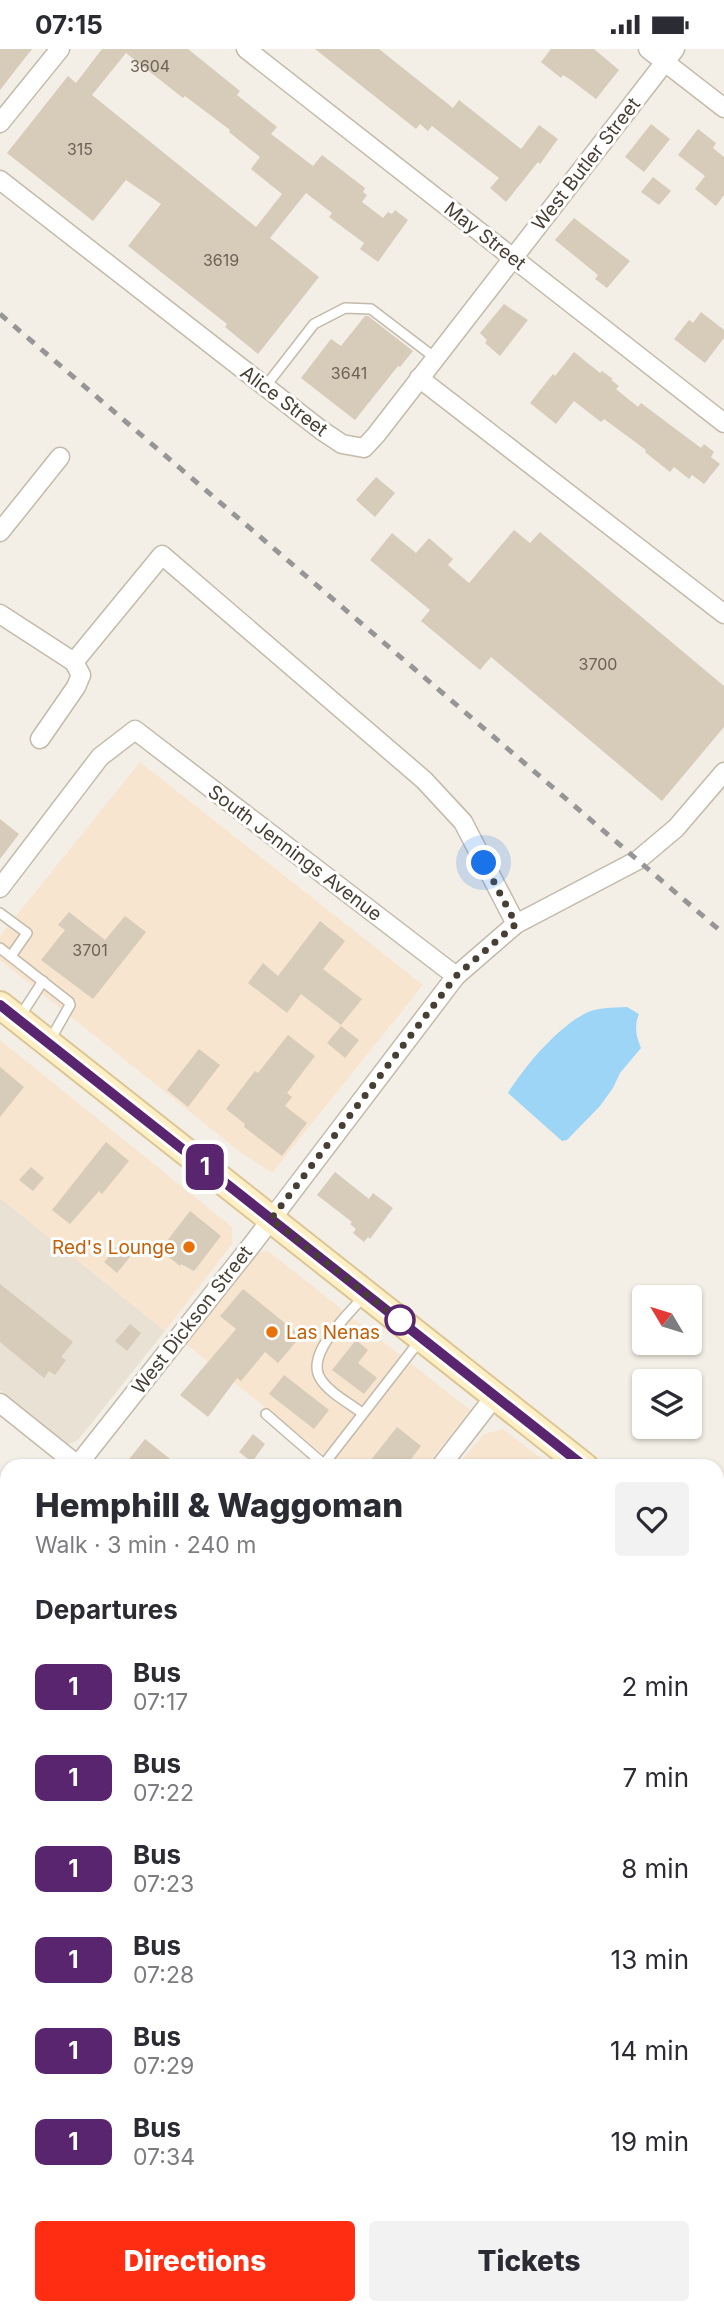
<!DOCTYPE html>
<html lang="en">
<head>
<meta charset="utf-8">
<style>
	:root { --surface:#fff; --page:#f2f2f3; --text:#2b2b33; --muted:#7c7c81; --accent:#ff2e12 }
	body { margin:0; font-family:Inter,sans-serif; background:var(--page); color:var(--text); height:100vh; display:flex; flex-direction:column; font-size:26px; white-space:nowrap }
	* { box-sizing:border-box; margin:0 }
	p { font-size:23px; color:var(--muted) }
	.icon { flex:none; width:38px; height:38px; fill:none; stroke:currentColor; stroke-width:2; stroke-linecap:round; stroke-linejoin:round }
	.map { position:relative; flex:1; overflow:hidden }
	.side { position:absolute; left:0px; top:1410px; width:724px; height:856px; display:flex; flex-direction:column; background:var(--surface); border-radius:21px 21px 0 0; box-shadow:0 2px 5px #0004 }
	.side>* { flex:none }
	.badge { padding:0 14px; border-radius:10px; font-size:24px; line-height:46px }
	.needle { width:46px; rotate:308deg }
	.buttons { position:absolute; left:632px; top:1236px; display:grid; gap:14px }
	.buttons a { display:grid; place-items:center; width:70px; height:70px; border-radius:7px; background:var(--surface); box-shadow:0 2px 5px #0004; font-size:35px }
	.you { position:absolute; width:35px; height:35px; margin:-18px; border:5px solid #fff; border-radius:50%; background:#1a73e8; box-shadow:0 0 0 10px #1a73e833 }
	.map>.badge { position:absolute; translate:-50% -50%; box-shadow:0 0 0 4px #fff }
	h2 { padding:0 35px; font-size:26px; line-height:63px }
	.round { display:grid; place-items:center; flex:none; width:74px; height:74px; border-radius:7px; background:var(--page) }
	.head { display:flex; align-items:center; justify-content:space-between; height:119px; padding:0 35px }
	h1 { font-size:33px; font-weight:800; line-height:52px }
	.cta { display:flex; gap:14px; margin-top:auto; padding:14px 35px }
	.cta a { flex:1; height:80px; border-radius:7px; background:var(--accent); color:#fff; font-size:28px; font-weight:800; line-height:80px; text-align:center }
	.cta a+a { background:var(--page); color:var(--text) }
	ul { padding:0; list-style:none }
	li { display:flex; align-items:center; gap:21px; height:91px; padding:0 35px }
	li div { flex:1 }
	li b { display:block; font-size:26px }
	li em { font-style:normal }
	li .badge { min-width:77px; font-weight:700; text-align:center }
	.status { display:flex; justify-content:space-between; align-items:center; height:49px; padding:0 35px; background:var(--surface); direction:ltr }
	.status svg { height:19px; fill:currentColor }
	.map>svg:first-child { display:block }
	.residential { fill:#e9e1d3 }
	.commercial { fill:#f8e5cf }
	.education { fill:#efe4ce }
	.water { fill:#9dd5f6 }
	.building { fill:#d7cbba; fill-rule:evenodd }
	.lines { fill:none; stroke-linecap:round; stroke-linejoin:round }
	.service-casing { stroke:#c3baaa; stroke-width:12 }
	.minor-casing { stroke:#c3baaa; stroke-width:21 }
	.secondary-casing { stroke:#dbc594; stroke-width:30 }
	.service { stroke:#fff; stroke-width:9 }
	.minor { stroke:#fff; stroke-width:18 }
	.secondary { stroke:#ffefc5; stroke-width:26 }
	.rail { stroke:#969696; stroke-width:5; stroke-dasharray:9 9; stroke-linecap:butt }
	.line-casing { stroke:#fff; stroke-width:16 }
	.line { stroke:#5a256f; stroke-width:10 }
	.walk { stroke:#483f34; stroke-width:7; stroke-dasharray:0 12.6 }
	.food-dot { fill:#e8710a; stroke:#fff; stroke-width:2.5 }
	.stop-dot { fill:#fff; stroke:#5a256f; stroke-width:3.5 }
	.labels { text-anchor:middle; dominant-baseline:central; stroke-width:6; stroke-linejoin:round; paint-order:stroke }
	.number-label { font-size:16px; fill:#6c6256 }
	.street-label { font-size:19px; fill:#483f34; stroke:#fff }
	.food-label { font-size:19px; fill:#c56008; stroke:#fff; text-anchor:end }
</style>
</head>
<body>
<div class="status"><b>07:15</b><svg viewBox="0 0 49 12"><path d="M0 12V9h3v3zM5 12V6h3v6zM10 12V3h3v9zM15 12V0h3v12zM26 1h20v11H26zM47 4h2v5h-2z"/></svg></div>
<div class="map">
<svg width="724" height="2265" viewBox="0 0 724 2265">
	<rect width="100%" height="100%" fill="#f4efe6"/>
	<g class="residential">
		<path d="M0 1149 165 1282 78 1391 67 1396 0 1341Z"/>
		<path d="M718 1712 724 1717V1906L718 1901Z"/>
	</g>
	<g class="commercial">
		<path d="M140 713 423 936 272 1124 240 1103 0 911V887Z"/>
		<path d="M0 991 232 1178V1195L165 1282 0 1149Z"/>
		<path d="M268 1202 470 1361 426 1417H338L186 1295 256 1204Z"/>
		<path d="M503 1380 551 1417H457L484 1385Z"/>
		<path d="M724 1568V1717L718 1712V1576Z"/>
	</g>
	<path class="education" d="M169 2259H491L486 2265H177Z"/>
	<path class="water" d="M627 958 639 965C634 977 636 987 641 999L620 1024 613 1039 600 1057 567 1091 562 1092 508 1044C525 1017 555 981 584 965 597 958 612 959 627 958Z"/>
	<g class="building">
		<path d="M0 0H32L0 41Z"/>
		<path d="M102 0H188L240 42 237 46 277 78 271 85 313 117 322 106 365 139 363 143 367 146 362 153 383 169 388 163 392 165 395 161 408 171 378 213 360 200 364 194 329 168 332 164 306 144 270 189 319 228 258 305 225 278 227 275 128 197 161 155 126 131 93 172 7 104 68 27 76 34ZM126 4 183 49 185 47 230 81 229 83 260 108 251 120 282 145 256 178 92 46Z"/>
		<path d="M315 0H379L453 59 459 51 521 100 539 76 558 90 540 115 538 113 506 153 490 139 499 129 432 77 428 82 420 75 416 80Z"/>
		<path d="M551 0H594L619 21 596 50 571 31 563 26 561 29 541 13Z"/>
		<path d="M651 75 670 90 644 123 625 108Z"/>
		<path d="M698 80 716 94 713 99 724 108V146L716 157 695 140 705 127 678 106Z"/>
		<path d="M653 128 671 142 659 156 641 143Z"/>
		<path d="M574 169 630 212 607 239 595 230 598 226 555 191Z"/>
		<path d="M504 255 528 271 500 307 485 294 487 291 480 284Z"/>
		<path d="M701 263 724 281V289L705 314 674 290 689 271 693 274Z"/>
		<path d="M365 267H368L413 302 400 318 398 317 355 371 301 329 331 290 341 297Z"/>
		<path d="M574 303 600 324 602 322 613 330 611 331 619 337 616 340 638 358 641 354 701 399 704 395 714 403 711 408 720 415 704 435 692 426 689 430 674 418 670 423 645 403 646 401 604 370 601 373 574 352 556 375 530 354 553 325 555 327Z"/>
		<path d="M376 428 395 444 375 468 356 451Z"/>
		<path d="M514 481 530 494 540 483 724 637V678L662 752 491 608 480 621 421 572 430 561 370 511 392 484 416 504 429 489 453 510 448 516 469 534Z"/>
		<path d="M0 770 19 785 0 810Z"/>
		<path d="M69 863 105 891 125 867 146 883 93 950 41 911 65 881 58 876Z"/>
		<path d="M320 872 345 892 323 920 362 950 341 976 301 945 287 964 248 934 263 914 278 927Z"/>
		<path d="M341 977 359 991 345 1009 327 994Z"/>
		<path d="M288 986 315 1007 287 1044 292 1048 285 1057 307 1074 282 1107 244 1078 245 1075 226 1060 255 1022 258 1024Z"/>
		<path d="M199 1000 220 1016 188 1058 167 1041Z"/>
		<path d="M0 1018 24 1038 0 1068Z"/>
		<path d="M106 1093 129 1112 102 1145 99 1142 70 1175 52 1161Z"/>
		<path d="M31 1118 44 1129 33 1142 19 1131Z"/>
		<path d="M335 1123 369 1150 373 1144 393 1159 370 1190 368 1188 364 1193 353 1184 356 1180 350 1175 352 1173 317 1146Z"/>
		<path d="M190 1162 221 1187 194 1222 181 1215 180 1217 160 1201Z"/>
		<path d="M117 1198 130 1208 117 1224 104 1213Z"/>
		<path d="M0 1235 73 1293 61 1308 66 1311 55 1326 49 1322 44 1329 0 1293Z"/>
		<path d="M243 1240 301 1287 278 1314 265 1303 241 1332 237 1329 208 1368 180 1346 236 1280 220 1267Z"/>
		<path d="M130 1275 141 1284 127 1302 115 1292Z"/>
		<path d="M356 1291 368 1301 358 1314 377 1329 364 1345 332 1321Z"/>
		<path d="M284 1326 329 1361 314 1380 269 1345Z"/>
		<path d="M397 1378 421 1397 405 1418H377L370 1412Z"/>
		<path d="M253 1385 265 1395 252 1413 239 1403Z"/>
		<path d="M145 1390 180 1418H123Z"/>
	</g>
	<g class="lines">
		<g class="service-casing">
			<g id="service">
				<path d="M265 338 314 275 345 259 371 260 434 308"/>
				<path d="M0 864 27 884 11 907"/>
				<path d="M0 899 69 953 70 956 49 993"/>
				<path d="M19 969 43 932"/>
				<path d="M362 1364C349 1354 328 1343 320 1329 305 1304 350 1264 365 1246"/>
				<path d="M266 1365 327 1418"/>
				<path d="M324 1415 421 1290"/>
				<path d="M718 1727 724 1732"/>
				<path d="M718 1766 724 1758"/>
				<path d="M0 2211 7 2202"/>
				<path d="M718 2233 724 2225"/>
				<path d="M692 2265 696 2259"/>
			</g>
		</g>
		<g class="minor-casing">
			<g id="minor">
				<path d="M246 0 724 374"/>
				<path d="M648 0 724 59"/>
				<path d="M0 74 60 0"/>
				<path d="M0 131 321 381 342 395 364 399 376 386 675 0"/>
				<path d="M419 329 724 565"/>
				<path d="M0 483 60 408"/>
				<path d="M0 565 74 613 81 626 76 638 40 690"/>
				<path d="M74 613 162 506 424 731 463 773 516 875"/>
				<path d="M0 839 100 708 135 681 456 927"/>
				<path d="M0 1354 80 1418"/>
				<path d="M76 1418 254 1193 456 927 516 875 638 811 676 779 724 723"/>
				<path d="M440 1418 495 1347"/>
				<path d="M0 1513 7 1504"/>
				<path d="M0 1744 7 1750"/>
				<path d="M718 1921 724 1926"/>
				<path d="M0 1980 7 1971"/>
				<path d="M718 2003 724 1995"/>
				<path d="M0 2150 7 2155"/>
				<path d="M138 2259 145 2265"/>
				<path d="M648 2259 655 2265"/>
				<path d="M511 2265 515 2259"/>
			</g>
		</g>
		<g class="secondary-casing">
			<g id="secondary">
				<path d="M0 956 585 1418"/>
				<path d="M718 1522 724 1527"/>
			</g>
		</g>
		<use href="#service" class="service"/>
		<use href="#minor" class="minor"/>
		<use href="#secondary" class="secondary"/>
		<path class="rail" d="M0 265 724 885"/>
	</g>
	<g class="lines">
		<g class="line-casing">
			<path id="line" d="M0 956 585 1418"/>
		</g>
		<use href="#line" class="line"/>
		<path class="walk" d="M400 1271 403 1274 271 1170 456 927 516 875 484 814"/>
	</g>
	<g class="food-dot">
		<circle cx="189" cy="1198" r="7"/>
		<circle cx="272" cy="1283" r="7"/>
	</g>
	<circle class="stop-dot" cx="400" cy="1271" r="14"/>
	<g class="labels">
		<g class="number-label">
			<text x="150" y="17">3604</text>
			<text x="80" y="100">315</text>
			<text x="221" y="211">3619</text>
			<text x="349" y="324">3641</text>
			<text x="598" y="615">3700</text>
			<text x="90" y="901">3701</text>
		</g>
		<g class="street-label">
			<text transform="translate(586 115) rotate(-52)">West Butler Street</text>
			<text transform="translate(485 187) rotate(38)">May Street</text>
			<text transform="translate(284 352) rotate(37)">Alice Street</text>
			<text transform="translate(295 804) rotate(37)">South Jennings Avenue</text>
			<text transform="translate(192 1271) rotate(-52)">West Dickson Street</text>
		</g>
		<g class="food-label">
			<text x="175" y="1198">Red's Lounge</text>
			<text x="286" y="1283" text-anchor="start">Las Nenas</text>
		</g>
	</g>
</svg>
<div class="buttons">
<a><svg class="needle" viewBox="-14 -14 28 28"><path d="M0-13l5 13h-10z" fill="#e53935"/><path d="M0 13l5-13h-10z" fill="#7c7c81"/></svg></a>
<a><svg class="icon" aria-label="layers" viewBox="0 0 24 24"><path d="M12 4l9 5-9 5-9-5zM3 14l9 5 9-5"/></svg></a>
</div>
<div class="you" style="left:484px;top:814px"></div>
<b class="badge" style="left:205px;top:1118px;background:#5a256f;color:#fff">1</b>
<section class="side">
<div class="head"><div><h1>Hemphill &amp; Waggoman</h1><p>Walk · 3 min · 240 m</p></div><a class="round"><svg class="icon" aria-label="heart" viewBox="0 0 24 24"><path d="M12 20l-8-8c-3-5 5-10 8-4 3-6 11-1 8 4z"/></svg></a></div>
<h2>Departures</h2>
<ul>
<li><span class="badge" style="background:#5a256f;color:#fff">1</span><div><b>Bus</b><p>07:17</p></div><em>2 min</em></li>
<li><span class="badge" style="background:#5a256f;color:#fff">1</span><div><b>Bus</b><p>07:22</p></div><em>7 min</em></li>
<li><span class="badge" style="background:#5a256f;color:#fff">1</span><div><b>Bus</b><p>07:23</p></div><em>8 min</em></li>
<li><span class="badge" style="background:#5a256f;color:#fff">1</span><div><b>Bus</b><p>07:28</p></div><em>13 min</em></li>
<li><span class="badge" style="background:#5a256f;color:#fff">1</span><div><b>Bus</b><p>07:29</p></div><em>14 min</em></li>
<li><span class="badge" style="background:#5a256f;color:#fff">1</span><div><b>Bus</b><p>07:34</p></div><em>19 min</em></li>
</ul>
<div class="cta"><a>Directions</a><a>Tickets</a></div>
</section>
</div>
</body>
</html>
